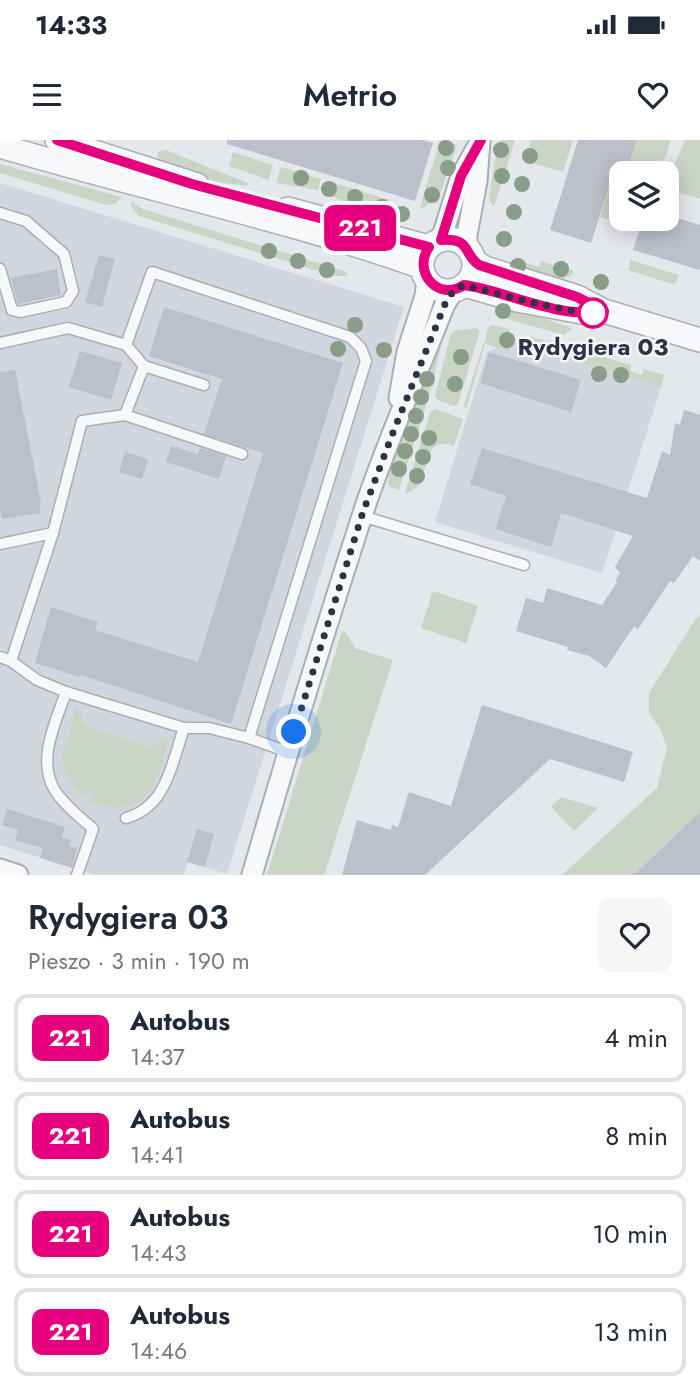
<!DOCTYPE html>
<html lang="pl">
<head>
<meta charset="utf-8">
<style>
	:root { --surface:#fff; --page:#f6f6f7; --text:#1f2937; --muted:#747a83; --line:#e0e1e3 }
	body { margin:0; font-family:Jost,sans-serif; background:var(--page); color:var(--text); height:100vh; display:flex; flex-direction:column; font-size:26px; white-space:nowrap }
	* { box-sizing:border-box; margin:0 }
	p { font-size:23px; color:var(--muted) }
	.icon { flex:none; width:38px; height:38px; fill:none; stroke:currentColor; stroke-width:2; stroke-linecap:round; stroke-linejoin:round }
	.map { position:relative; height:735px; overflow:hidden }
	.sheet { display:flex; flex-direction:column; background:var(--surface); flex:1 }
	.sheet>* { flex:none }
	.badge { padding:0 14px; border-radius:10px; font-size:24px; line-height:46px }
	.tools { position:absolute; left:609px; top:21px; display:grid; gap:14px }
	.tools a { display:grid; place-items:center; width:70px; height:70px; border-radius:14px; background:var(--surface); box-shadow:0 4px 18px #0003; font-size:35px }
	.you { position:absolute; width:35px; height:35px; margin:-18px; border:5px solid #fff; border-radius:50%; background:#1a73e8; box-shadow:0 0 0 10px #1a73e833 }
	.map>.badge { position:absolute; translate:-50% -50%; box-shadow:0 0 0 4px #fff }
	.round { display:grid; place-items:center; flex:none; width:74px; height:74px; border-radius:14px; background:var(--page) }
	.overview { display:flex; align-items:center; justify-content:space-between; height:119px; padding:0 28px }
	h1 { font-size:33px; font-weight:600; line-height:52px }
	ul { padding:0; list-style:none }
	li { display:flex; align-items:center; gap:21px; height:88px; margin:0 14px 10px; padding:0 14px; border:4px solid var(--line); border-radius:14px }
	li div { flex:1 }
	li b { display:block; font-size:26px }
	li em { font-style:normal }
	li .badge { min-width:77px; font-weight:700; text-align:center }
	.status { display:flex; justify-content:space-between; align-items:center; height:49px; padding:0 35px; background:var(--surface); direction:ltr }
	.status svg { height:19px; fill:currentColor }
	header { display:flex; justify-content:space-between; align-items:center; height:91px; padding:0 28px; background:var(--surface); font-size:32px; font-weight:600 }
	.map>svg:first-child { display:block }
	.built { fill:#d2d6de }
	.green { fill:#c9d6c5 }
	.building { fill:#bbc0ca }
	.lines { fill:none; stroke-linecap:round; stroke-linejoin:round }
	.service-casing { stroke:#a9aeb7; stroke-width:13 }
	.minor-casing { stroke:#a9aeb7; stroke-width:23 }
	.tertiary-casing { stroke:#a9aeb7; stroke-width:26 }
	.service { stroke:#f7f8fa; stroke-width:10 }
	.minor { stroke:#f7f8fa; stroke-width:19 }
	.tertiary { stroke:#f7f8fa; stroke-width:23 }
	.tree { fill:#899d89 }
	.line-casing { stroke:#fff; stroke-width:16 }
	.line { stroke:#e6007e; stroke-width:10 }
	.walk { stroke:#2b3445; stroke-width:7; stroke-dasharray:0 12.6 }
	.stop-dot { fill:#fff; stroke:#e6007e; stroke-width:3.5 }
	.labels { text-anchor:middle; dominant-baseline:central; stroke-width:5; stroke-linejoin:round; paint-order:stroke }
	.stop-label { font-size:24px; font-weight:bold; fill:#2b3445; stroke:#f4f6f9 }
</style>
</head>
<body>
<div class="status"><b>14:33</b><svg viewBox="0 0 49 12"><path d="M0 12V9h3v3zM5 12V6h3v6zM10 12V3h3v9zM15 12V0h3v12zM26 1h20v11H26zM47 4h2v5h-2z"/></svg></div>
<header><svg class="icon" aria-label="menu" viewBox="0 0 24 24"><path d="M4 6h16M4 12h16M4 18h16"/></svg>Metrio<svg class="icon" aria-label="heart" viewBox="0 0 24 24"><path d="M12 20l-8-8c-3-5 5-10 8-4 3-6 11-1 8 4z"/></svg></header>
<div class="map">
<svg width="700" height="735" viewBox="0 0 700 735">
	<rect width="100%" height="100%" fill="#e4e7ec"/>
	<g class="built">
		<path d="M0 43 404 167 227 734 188 722 183 735H96L0 705Z"/>
		<path d="M512 202 661 247 602 433 435 382 487 212Z"/>
	</g>
	<g class="green">
		<path d="M440 0 457 5 439 57 421 69 420 67Z"/>
		<path d="M501 0H515L494 66 489 61 495 19Z"/>
		<path d="M531 0H573L563 32 528 22 526 17Z"/>
		<path d="M637 0H671L666 16 654 33H645L616 23 617 21 630 25Z"/>
		<path d="M685 0H700V59L667 49C667 38 680 14 685 0Z"/>
		<path d="M166 10 248 43 247 46 217 42 156 22 158 12Z"/>
		<path d="M233 12 273 25 269 40 229 26Z"/>
		<path d="M0 24 122 57 115 64 106 65 0 33Z"/>
		<path d="M281 27 321 39 318 50 276 43Z"/>
		<path d="M615 28 630 33H621V79H629L628 82 623 80 621 84 600 77Z"/>
		<path d="M328 41 390 60 386 74 383 76 325 54Z"/>
		<path d="M131 61 143 69 347 132V136H334L139 76 131 66Z"/>
		<path d="M515 120 539 127 541 121 574 131 572 135 557 142 511 128Z"/>
		<path d="M631 120 678 135 676 142 672 144 628 130Z"/>
		<path d="M501 164 572 188 564 195 500 177 497 174Z"/>
		<path d="M493 185 509 189 513 199 509 211 485 204 466 269 464 265 489 187Z"/>
		<path d="M476 188 480 191 458 264 454 266 438 260 435 256 450 196 454 191Z"/>
		<path d="M442 189 444 192 431 250 399 350 389 346C383 325 431 215 442 189Z"/>
		<path d="M532 197 555 203 554 209 566 213 568 207 631 225 630 231 642 235 644 229 665 235 661 247 522 205Z"/>
		<path d="M435 269 463 279 454 306C414 293 436 350 405 353L430 273Z"/>
		<path d="M433 451 478 466 466 503 421 488Z"/>
		<path d="M700 475V677L694 678 633 735H562L657 648 667 607 660 589 649 573V553L695 480Z"/>
		<path d="M342 491 346 493 355 508 393 520 324 735H267Z"/>
		<path d="M76 567 82 575 84 585 152 608 160 600 169 596C162 623 157 665 121 667 110 667 99 666 89 662L93 656 87 652 83 657C74 647 64 633 62 619Z"/>
		<path d="M561 657 595 667 598 668 574 691 551 667Z"/>
	</g>
	<g class="building">
		<path d="M227 0H424L433 3 415 61 227 4Z"/>
		<path d="M578 0H637L629 25 617 21 591 103 550 90Z"/>
		<path d="M667 75 700 85V130L633 110 643 79H667Z"/>
		<path d="M99 115 115 119 102 167 85 162Z"/>
		<path d="M57 129 61 155 18 164 11 138Z"/>
		<path d="M164 167 343 223 231 584 81 535 80 537 35 523 51 467 98 482 95 490 198 522 263 313 204 294 222 239 149 216Z"/>
		<path d="M80 211 122 223 111 260 69 247Z"/>
		<path d="M489 212 581 240 571 272 480 243Z"/>
		<path d="M15 230 41 362 39 363 41 373 2 379 0 367V232Z"/>
		<path d="M684 270 700 275V421L693 416 674 443 670 441 638 489 634 486 606 528 589 516 567 510 568 507 516 491 526 458 543 463 547 448 602 465 617 442 615 441 620 433 615 427 633 396 561 373 551 407 495 389 506 356 470 344 482 308 647 358 662 311 670 315 675 283 680 285Z"/>
		<path d="M171 306 198 314 200 308 226 316 219 339 166 322Z"/>
		<path d="M125 312 148 319 142 339 119 332Z"/>
		<path d="M482 565 633 612 624 642 550 619 425 735H342L357 680 391 690 392 685 398 687 409 652 451 666Z"/>
		<path d="M7 669 65 687 62 697 71 700 69 706 77 708 72 728 40 718 43 708 15 700 18 690 2 685Z"/>
		<path d="M700 672V735H633L661 709Z"/>
		<path d="M197 689 214 694 205 727 187 722Z"/>
	</g>
	<g class="lines">
		<g class="service-casing">
			<g id="service">
				<path d="M0 73 26 81 64 114 73 151 66 162 20 172 12 170 0 129"/>
				<path d="M0 203 68 188 126 205 144 226 125 275 82 281 53 393 11 521"/>
				<path d="M126 205 152 132 350 197 361 208 366 221 249 598"/>
				<path d="M144 226 204 245"/>
				<path d="M125 275 242 314"/>
				<path d="M362 376 524 425"/>
				<path d="M0 404 53 393"/>
				<path d="M0 517 11 521 37 540 66 552 184 588H209L249 598 288 612"/>
				<path d="M66 552C56 581 37 619 54 649 63 664 80 677 93 689L77 735"/>
				<path d="M126 678C167 667 172 622 184 588"/>
			</g>
		</g>
		<g class="minor-casing">
			<g id="minor">
				<path d="M441 100 461 36 477 7"/>
				<path d="M467 108V95L477 41 480 1"/>
				<path d="M399 258 407 212 425 156 427 140"/>
				<path d="M0 729 18 735"/>
				<path d="M252 735C287 614 324 493 363 373 386 302 418 233 445 164L454 150"/>
			</g>
		</g>
		<g class="tertiary-casing">
			<g id="tertiary">
				<path d="M57 0 197 45"/>
				<path d="M0 6C141 48 284 78 422 127"/>
				<path d="M288 69 429 107"/>
				<circle cx="448" cy="125" r="26"/>
				<path d="M474 121 485 128 577 157 604 171 700 200"/>
				<path d="M464 145 517 160 587 173"/>
			</g>
		</g>
		<use href="#service" class="service"/>
		<use href="#minor" class="minor"/>
		<use href="#tertiary" class="tertiary"/>
	</g>
	<g class="tree">
		<circle cx="446" cy="8" r="8"/>
		<circle cx="501" cy="10" r="8"/>
		<circle cx="530" cy="16" r="8"/>
		<circle cx="448" cy="28" r="8"/>
		<circle cx="502" cy="36" r="8"/>
		<circle cx="301" cy="38" r="8"/>
		<circle cx="522" cy="44" r="8"/>
		<circle cx="329" cy="49" r="8"/>
		<circle cx="432" cy="55" r="8"/>
		<circle cx="355" cy="57" r="8"/>
		<circle cx="382" cy="67" r="8"/>
		<circle cx="514" cy="72" r="8"/>
		<circle cx="402" cy="74" r="8"/>
		<circle cx="504" cy="99" r="8"/>
		<circle cx="269" cy="111" r="8"/>
		<circle cx="298" cy="121" r="8"/>
		<circle cx="518" cy="126" r="8"/>
		<circle cx="561" cy="129" r="8"/>
		<circle cx="327" cy="130" r="8"/>
		<circle cx="601" cy="142" r="8"/>
		<circle cx="503" cy="171" r="8"/>
		<circle cx="355" cy="185" r="8"/>
		<circle cx="507" cy="200" r="8"/>
		<circle cx="338" cy="209" r="8"/>
		<circle cx="384" cy="210" r="8"/>
		<circle cx="461" cy="217" r="8"/>
		<circle cx="599" cy="234" r="8"/>
		<circle cx="621" cy="235" r="8"/>
		<circle cx="427" cy="239" r="8"/>
		<circle cx="455" cy="244" r="8"/>
		<circle cx="421" cy="257" r="8"/>
		<circle cx="416" cy="276" r="8"/>
		<circle cx="411" cy="294" r="8"/>
		<circle cx="429" cy="298" r="8"/>
		<circle cx="405" cy="311" r="8"/>
		<circle cx="423" cy="317" r="8"/>
		<circle cx="399" cy="329" r="8"/>
		<circle cx="417" cy="336" r="8"/>
	</g>
	<g class="lines">
		<g class="line-casing">
			<path id="line" d="M57 0 192 44 429 107C412 132 438 162 464 145 507 151 561 180 604 171L577 157 479 125C462 113 472 98 441 100L461 36 481 0"/>
		</g>
		<use href="#line" class="line"/>
		<path class="walk" d="M294 592 363 372 394 290 445 164 454 150 464 145 517 159 583 173H593"/>
	</g>
	<circle class="stop-dot" cx="593" cy="173" r="14"/>
	<g class="labels">
		<g class="stop-label">
			<text x="593" y="206">Rydygiera 03</text>
		</g>
	</g>
</svg>
<div class="tools">
<a><svg class="icon" aria-label="layers" viewBox="0 0 24 24"><path d="M12 4l9 5-9 5-9-5zM3 14l9 5 9-5"/></svg></a>
</div>
<div class="you" style="left:294px;top:592px"></div>
<b class="badge" style="left:360px;top:88px;background:#e6007e;color:#fff">221</b>
</div>
<section class="sheet">
<div class="overview"><div><h1>Rydygiera 03</h1><p>Pieszo · 3 min · 190 m</p></div><a class="round"><svg class="icon" aria-label="heart" viewBox="0 0 24 24"><path d="M12 20l-8-8c-3-5 5-10 8-4 3-6 11-1 8 4z"/></svg></a></div>
<ul>
<li><span class="badge" style="background:#e6007e;color:#fff">221</span><div><b>Autobus</b><p>14:37</p></div><em>4 min</em></li>
<li><span class="badge" style="background:#e6007e;color:#fff">221</span><div><b>Autobus</b><p>14:41</p></div><em>8 min</em></li>
<li><span class="badge" style="background:#e6007e;color:#fff">221</span><div><b>Autobus</b><p>14:43</p></div><em>10 min</em></li>
<li><span class="badge" style="background:#e6007e;color:#fff">221</span><div><b>Autobus</b><p>14:46</p></div><em>13 min</em></li>
</ul>
</section>
</body>
</html>
